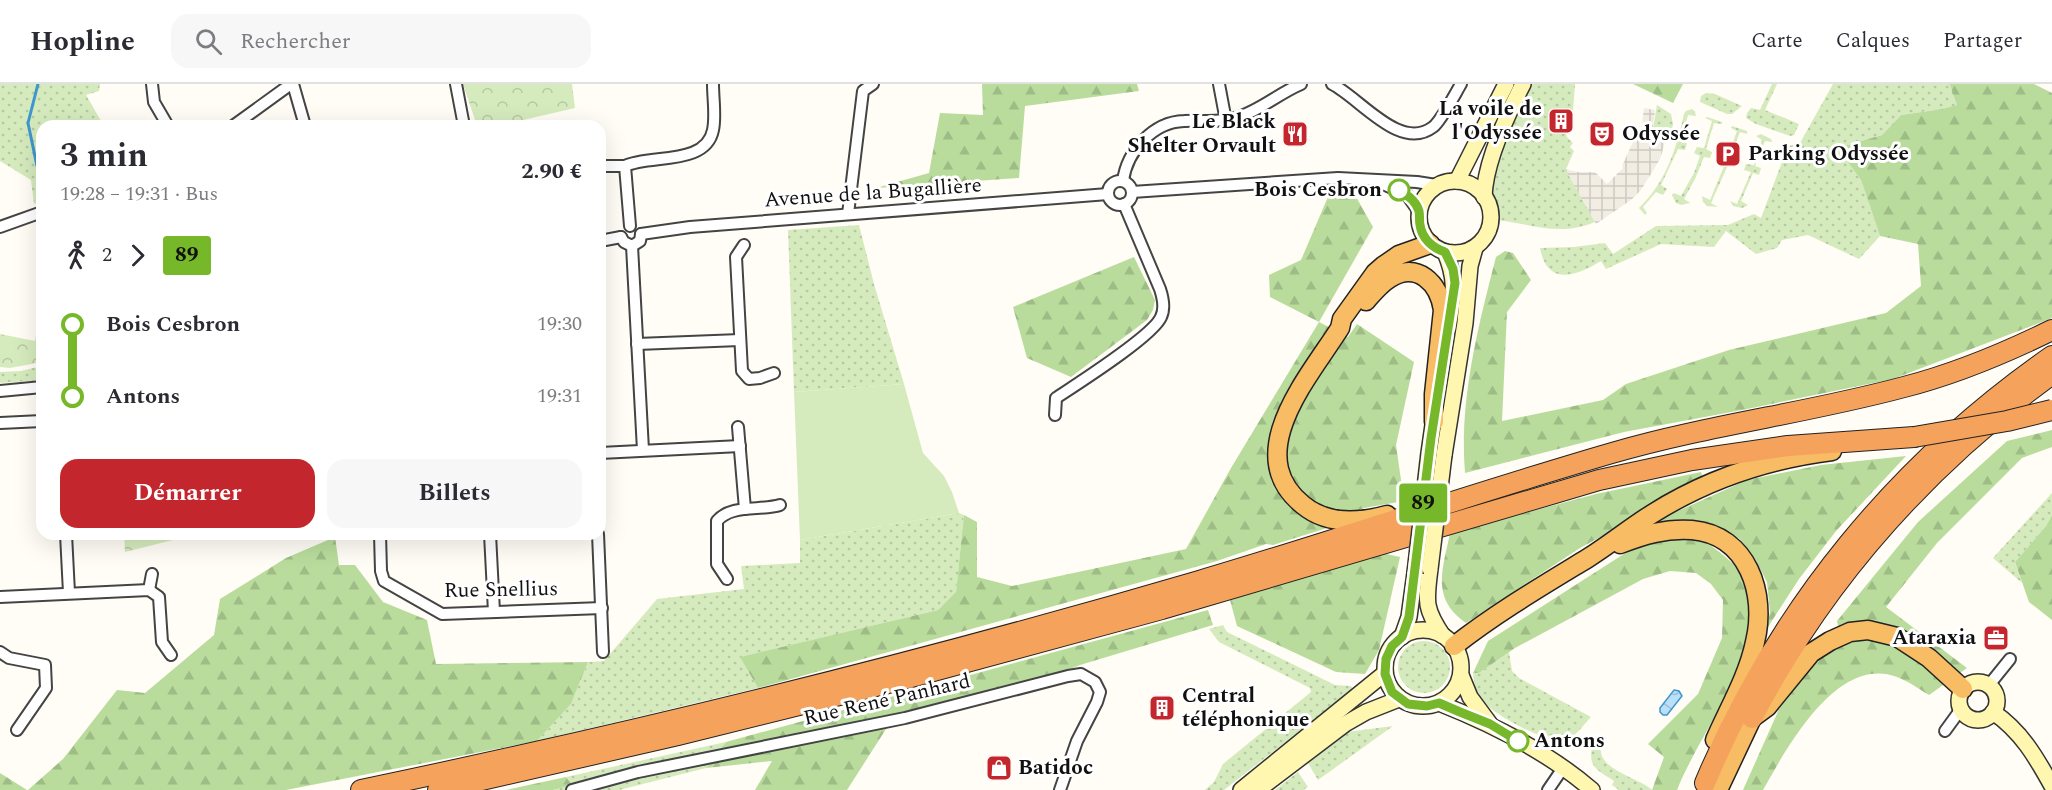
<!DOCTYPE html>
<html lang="fr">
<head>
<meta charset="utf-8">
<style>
	:root { --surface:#fff; --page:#f7f7f7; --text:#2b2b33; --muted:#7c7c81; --line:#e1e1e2; --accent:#c4262e }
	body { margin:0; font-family:Spectral,serif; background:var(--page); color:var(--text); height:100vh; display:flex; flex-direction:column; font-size:22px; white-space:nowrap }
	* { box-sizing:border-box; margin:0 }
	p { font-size:20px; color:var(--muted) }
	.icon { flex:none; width:33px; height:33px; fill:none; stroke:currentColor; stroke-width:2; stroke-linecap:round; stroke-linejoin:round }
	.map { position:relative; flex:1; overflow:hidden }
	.drawer { position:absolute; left:36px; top:36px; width:570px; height:420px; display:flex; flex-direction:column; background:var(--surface); border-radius:18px; box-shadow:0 6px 24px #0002 }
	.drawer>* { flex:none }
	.badge { padding:0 12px; border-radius:4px; font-size:21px; line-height:39px }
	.map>.badge { position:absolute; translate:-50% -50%; box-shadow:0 0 0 3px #fff }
	.legs { display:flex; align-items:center; gap:9px; height:66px; padding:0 24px; font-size:20px }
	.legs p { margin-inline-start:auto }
	.headline { display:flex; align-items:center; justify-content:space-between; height:102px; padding:0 24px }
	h1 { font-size:33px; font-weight:700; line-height:45px }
	.action { display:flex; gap:12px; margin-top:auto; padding:12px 24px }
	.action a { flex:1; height:69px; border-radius:18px; background:var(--accent); color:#fff; font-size:24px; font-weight:700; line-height:69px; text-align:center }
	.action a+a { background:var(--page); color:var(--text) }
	ul { padding:0 24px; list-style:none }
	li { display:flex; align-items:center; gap:21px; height:72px; font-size:22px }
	li i { display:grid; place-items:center; width:9px; height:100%; margin:0 8px; background:currentColor }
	li i::after { content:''; width:15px; height:15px; margin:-8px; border:4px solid; border-radius:50%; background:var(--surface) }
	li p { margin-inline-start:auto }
	li:first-child i { background:linear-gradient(#0000 50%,currentColor 0) }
	li:last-child i { background:linear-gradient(currentColor 50%,#0000 0) }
	header { display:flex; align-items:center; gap:36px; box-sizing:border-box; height:84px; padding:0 30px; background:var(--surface); border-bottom:2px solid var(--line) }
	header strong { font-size:28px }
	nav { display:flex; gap:33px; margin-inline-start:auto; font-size:21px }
	.search { width:420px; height:54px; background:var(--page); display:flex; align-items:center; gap:15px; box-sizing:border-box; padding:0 21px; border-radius:18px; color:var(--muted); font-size:22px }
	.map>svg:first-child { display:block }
	.grass { fill:url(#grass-dots) }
	.forest { fill:url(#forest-firs) }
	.park { fill:url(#park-crowns) }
	.garden { fill:#d5ebbd }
	.plaza { fill:url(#plaza-grid) }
	.water { fill:url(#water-waves); stroke:#3f96cf; stroke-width:1.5 }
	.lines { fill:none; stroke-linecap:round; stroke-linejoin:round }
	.stream { stroke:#3f96cf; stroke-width:3 }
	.minor-casing { stroke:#444; stroke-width:14 }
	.secondary-casing { stroke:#333; stroke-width:18 }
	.trunk-casing { stroke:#222; stroke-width:21 }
	.motorway-casing { stroke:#222; stroke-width:22 }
	.minor { stroke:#fff; stroke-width:10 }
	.secondary { stroke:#fff6b0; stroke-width:15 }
	.trunk { stroke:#f7bc64; stroke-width:18 }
	.motorway { stroke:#f5a25d; stroke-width:20 }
	.secondary-bridge-casing { stroke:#333; stroke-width:18; stroke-linecap:butt }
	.motorway-bridge-casing { stroke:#222; stroke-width:22; stroke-linecap:butt }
	.secondary-bridge { stroke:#fff6b0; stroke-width:15 }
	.motorway-bridge { stroke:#f5a25d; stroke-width:20 }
	.line-1-casing { stroke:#fff; stroke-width:14 }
	.line-1 { stroke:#76b82a; stroke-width:9 }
	.stop-1-dot { fill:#fff; stroke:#76b82a; stroke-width:3 }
	.labels { text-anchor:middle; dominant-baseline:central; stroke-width:6; stroke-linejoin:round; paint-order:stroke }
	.poi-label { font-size:21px; font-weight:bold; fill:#111; stroke:#fff; text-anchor:start }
	.stop-label { font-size:21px; font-weight:bold; fill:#111; stroke:#fff; text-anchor:end }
	.street-label { font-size:21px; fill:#111; stroke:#fff }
</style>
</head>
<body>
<header>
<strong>Hopline</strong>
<div class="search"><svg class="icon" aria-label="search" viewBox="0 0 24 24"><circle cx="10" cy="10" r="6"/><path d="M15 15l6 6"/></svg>Rechercher</div>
<nav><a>Carte</a><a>Calques</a><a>Partager</a></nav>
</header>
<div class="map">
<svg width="2052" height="706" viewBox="0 0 2052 706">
	<defs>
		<pattern id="grass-dots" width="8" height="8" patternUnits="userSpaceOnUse" patternTransform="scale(1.5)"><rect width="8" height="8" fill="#d5ebbd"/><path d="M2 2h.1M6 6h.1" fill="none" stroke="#b6c8a1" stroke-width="1.8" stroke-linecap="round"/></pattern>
		<pattern id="forest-firs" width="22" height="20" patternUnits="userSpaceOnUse" patternTransform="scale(1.5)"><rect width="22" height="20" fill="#b9dc9c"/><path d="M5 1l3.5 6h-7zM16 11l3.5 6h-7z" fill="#9ebc85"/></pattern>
		<pattern id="park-crowns" width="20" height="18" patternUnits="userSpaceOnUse" patternTransform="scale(1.5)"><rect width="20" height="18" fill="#d5ebbd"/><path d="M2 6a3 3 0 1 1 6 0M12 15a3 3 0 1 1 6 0" fill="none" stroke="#b6c8a1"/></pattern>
		<pattern id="plaza-grid" width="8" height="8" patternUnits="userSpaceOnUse" patternTransform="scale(1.5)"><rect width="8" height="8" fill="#f1ede2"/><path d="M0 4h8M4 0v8" fill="none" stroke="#cecac1"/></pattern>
		<pattern id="water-waves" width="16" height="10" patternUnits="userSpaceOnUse" patternTransform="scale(1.5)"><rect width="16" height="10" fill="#b9e0f7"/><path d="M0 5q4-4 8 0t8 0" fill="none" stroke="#9ebfd3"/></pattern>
	</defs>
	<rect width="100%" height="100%" fill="#fffdf5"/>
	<g class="grass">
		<path d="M0 0H100L99 7 86 11 104 42H42V117L34 120 31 96 0 77Z"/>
		<path d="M1529 0H1575L1573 26 1567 32 1564 43 1567 53 1573 59 1570 63 1574 67 1566 85 1595 138C1560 153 1532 140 1497 136 1496 123 1489 111 1490 99L1508 48Z"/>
		<path d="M1772 0H1777L1765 26 1799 40 1794 51 1790 52 1756 40 1746 34 1747 29 1751 24 1760 26Z"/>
		<path d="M1833 0H1947L1950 1 1958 21 1942 25 1901 31 1882 51 1837 64 1861 96 1880 152 1859 175 1808 151 1782 156 1777 164 1756 170 1726 147 1714 163 1661 160 1606 185 1601 177C1575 193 1547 202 1540 164L1574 163 1605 159 1613 170 1656 142 1728 141 1754 130 1761 134 1788 62 1800 59Z"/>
		<path d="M1706 9 1715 10 1742 22 1732 30H1727L1700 18 1701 12Z"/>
		<path d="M1657 21 1671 30 1673 40 1670 56 1652 50Z"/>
		<path d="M1692 25 1695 28 1696 32 1688 31 1681 56 1687 59 1685 66 1678 65 1661 101 1667 105 1663 111 1656 108 1643 123 1647 129 1645 131 1639 124C1666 98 1676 66 1684 30L1686 27Z"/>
		<path d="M1707 33 1722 38V40L1714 39 1706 65 1712 68 1710 74 1704 73 1695 95 1684 115 1690 119 1681 121 1676 119 1672 111 1674 109 1681 112 1694 89 1700 72 1694 69 1697 63 1704 64 1712 37 1705 34Z"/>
		<path d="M1732 42 1747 47V50L1740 48 1730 73 1737 75 1735 83 1728 81 1711 119 1718 123 1707 122 1703 118 1702 112 1710 116 1725 80 1717 77 1721 70 1728 72 1737 47 1731 44Z"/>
		<path d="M1761 50 1771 55 1772 58 1765 57 1755 82 1761 84 1759 91 1753 89 1741 117 1748 121 1742 124 1733 122 1730 117 1737 120 1751 88 1744 86 1746 80 1754 81 1762 56 1756 52Z"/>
		<path d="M859 141 874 200 904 300 794 308 788 146Z"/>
		<path d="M42 282V296L0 299V288L21 287Z"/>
		<path d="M2052 409V431L2046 442 2015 478 2022 499 1993 474Z"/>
		<path d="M959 429 964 431 956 509 938 526 741 573 758 604 537 657 571 620 588 578 604 577 657 515 744 505 741 482 800 479V456Z"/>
		<path d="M1223 541 1227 548 1335 601 1351 602 1353 605 1224 706H1205L1214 698 1223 680 1311 608 1310 604 1219 558 1209 545Z"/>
		<circle cx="1424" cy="583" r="26"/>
		<path d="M1509 568 1512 587 1519 594 1591 633C1585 639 1576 652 1568 655 1550 662 1501 634 1488 622 1478 613 1474 602 1473 589H1479Z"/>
		<path d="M1393 642 1318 696 1308 679 1347 648Z"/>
		<path d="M726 658 706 684 619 706H553L571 701 566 693Z"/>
		<path d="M1593 659 1601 664C1598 686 1640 694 1652 706H1619L1612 701 1614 697C1596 685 1587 683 1593 659Z"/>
		<path d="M1298 688 1308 703 1303 706H1275Z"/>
	</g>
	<g class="forest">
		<path d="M982 0H1137L1139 7 1025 22 1019 94 876 104 929 89 940 29 983 31Z"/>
		<path d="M1633 0H1683L1673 19Z"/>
		<path d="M1947 0H2034L2052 9V234L1893 295 1742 326 1624 348 1465 389C1459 316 1478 243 1496 173L1505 167 1513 169 1531 196 1507 228 1502 337 1603 316 1626 300 1729 266 1886 229 1921 202 1918 160 1880 152 1861 96 1837 64 1882 51 1901 31 1942 25 1957 21 1950 1Z"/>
		<path d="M1331 106 1355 111 1373 143 1319 238 1348 253 1357 240 1414 278 1396 361 1404 417 1364 424 1327 444 1273 461 1266 460 1217 477 758 604 740 573 938 526 956 508 964 431 977 438V493L1012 502 1186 465 1231 384 1319 238 1270 213 1269 191 1301 176Z"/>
		<path d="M1134 173 1155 216 1153 226 1147 236 1071 293 1027 274 1013 223Z"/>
		<path d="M2052 346V363L2022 374 1937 459 1886 523 1967 584 1929 611C1919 605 1908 597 1897 593 1837 570 1787 664 1763 706H1743L1780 623 1816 574 1842 558 1837 537 1918 438 2007 357Z"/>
		<path d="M1906 372 1836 447 1799 495 1766 546 1770 528 1767 498 1756 477 1740 455 1708 440H1661L1658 436 1747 396 1821 381Z"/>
		<path d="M1701 388 1704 397 1580 464 1466 539C1430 514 1443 485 1450 449L1596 410Z"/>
		<path d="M2052 431V536L2029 518 2015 478 2046 442Z"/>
		<path d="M335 453 339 481H355L383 518 427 536 436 580 588 578 571 620 537 657 286 706H28L63 675 117 606 145 609 214 551 220 515 286 474Z"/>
		<path d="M1701 455C1716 465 1739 481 1747 498 1749 502 1749 508 1750 512 1762 572 1699 650 1677 706H1652L1664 673 1648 660 1698 610 1722 554 1723 516 1711 500 1696 489 1670 487 1643 495 1515 564 1479 589H1473L1488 557 1630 466 1666 456Z"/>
		<path d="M1373 467 1400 473 1379 566 1365 590 1336 588 1237 542 1230 516Z"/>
		<path d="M1208 526 1213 541 1080 581 1060 589 895 631 847 706H755L772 677 706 684 726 658Z"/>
		<path d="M0 689 27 706H0Z"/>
		<path d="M566 693 572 701 553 706H506Z"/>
	</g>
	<g class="park">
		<path d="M463 0H572L575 24 497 42H477Z"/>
		<path d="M42 239V278L10 284 0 283V250L35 257 38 240Z"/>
		<path d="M124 450H197L125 468Z"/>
	</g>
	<path class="garden" d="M904 300 923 369 944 392 952 408 959 429 800 456 794 308Z"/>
	<path class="plaza" d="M1644 24 1655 26 1652 50 1666 55 1660 75 1641 106 1631 116 1596 140 1565 85 1578 88H1595L1607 100 1623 84 1622 82 1638 47 1641 48Z"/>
	<path class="water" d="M1674 606 1679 607 1682 612 1667 631H1663L1660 628V624Z"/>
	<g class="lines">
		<path class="stream" d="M37 82 28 39 38 0"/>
		<g class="minor-casing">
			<g id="minor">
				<path d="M152 0 154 18 168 42"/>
				<path d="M293 0 305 42"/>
				<path d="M456 0 464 42"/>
				<path d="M1219 0 1226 37"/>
				<path d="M1332 0C1360 14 1400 68 1433 43 1441 37 1455 10 1461 0"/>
				<path d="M233 42 291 0"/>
				<path d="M600 82H625"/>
				<path d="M1123 97C1127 67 1153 38 1184 37 1202 36 1219 39 1235 34 1258 28 1279 9 1301 0"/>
				<circle cx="1120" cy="109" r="12"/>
				<path d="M1383 100 1407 111 1419 128"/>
				<path d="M1132 108 1338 94 1417 98 1436 101"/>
				<path d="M848 130 863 7 873 0"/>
				<path d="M630 142 625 82C650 70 706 82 713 46 716 32 713 15 713 0"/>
				<path d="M0 143 42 128"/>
				<path d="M641 150 690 143 1108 110"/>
				<path d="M621 153 624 158 632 162 640 157 641 150"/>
				<path d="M600 157 621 153"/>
				<path d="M744 161 736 173 742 287 749 295 760 294 774 289"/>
				<path d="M632 162 643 366"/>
				<path d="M637 260 740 256"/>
				<path d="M0 307 42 303"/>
				<path d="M1055 331 1056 314C1077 300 1153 252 1161 233 1165 225 1163 214 1160 205L1124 120"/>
				<path d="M0 339 42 337"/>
				<path d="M738 343 745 425"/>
				<path d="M600 369 740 362"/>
				<path d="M66 450 69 509"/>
				<path d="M380 450 381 487 384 497 442 530 602 524"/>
				<path d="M490 450 494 528"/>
				<path d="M598 450 603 568"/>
				<path d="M727 495 717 480V437C731 420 760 427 780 421"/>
				<path d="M149 506 152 490"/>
				<path d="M0 513 149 506 159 513 162 558 171 571"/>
				<path d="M0 568 9 574 45 581 46 604 17 646"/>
				<path d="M1989 601 2010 575"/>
				<path d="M1945 647 1961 625"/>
				<path d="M572 706 638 688 905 634 1068 592 1081 590 1095 598 1100 608 1097 618 1077 657 1060 706"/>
				<path d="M1548 706 1563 684"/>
			</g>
		</g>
		<g class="secondary-casing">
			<g id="secondary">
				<path d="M1457 97 1506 0"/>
				<circle cx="1455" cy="133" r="36"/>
				<path d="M1484 113C1485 78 1507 31 1523 0"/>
				<path d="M1445 168C1458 199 1453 212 1448 244"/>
				<path d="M1429 369 1435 327"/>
				<path d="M1444 371 1465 239 1470 182 1475 164"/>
				<path d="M1430 485C1426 517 1424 524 1443 552"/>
				<circle cx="1423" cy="584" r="38"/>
				<path d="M1402 553 1409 533 1415 489"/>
				<path d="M1461 591 1470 613 1490 640"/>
				<circle cx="1978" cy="617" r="19"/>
				<path d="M1439 619C1492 640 1549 669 1592 706"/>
				<path d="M1993 628C2021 647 2036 673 2052 702"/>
				<path d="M1241 706 1385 589"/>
				<path d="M1258 706 1345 640 1366 628 1399 615"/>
			</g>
		</g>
		<g class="trunk-casing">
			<g id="trunk">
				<path d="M1366 217C1373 209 1380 200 1390 194 1417 177 1439 199 1443 226L1434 310V338"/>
				<path d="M1387 431C1358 439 1327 441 1303 421 1240 370 1309 293 1340 244L1342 235 1375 189 1383 182 1399 171 1430 160"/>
				<path d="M1620 460C1643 451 1666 444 1692 446 1748 451 1767 510 1755 558 1748 592 1729 624 1715 656"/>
				<path d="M1454 562C1496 529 1542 502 1588 474 1610 460 1630 444 1652 430 1706 396 1768 375 1832 367"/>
				<path d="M1718 706 1752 634 1767 623 1811 569 1830 557 1850 548 1868 546 1897 553 1929 574 1963 605"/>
			</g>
		</g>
		<g class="motorway-casing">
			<g id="motorway">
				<path d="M1752 634C1824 496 1926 382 2052 290"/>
				<path d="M1705 699C1778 525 1897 380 2052 272"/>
				<path d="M361 706C643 647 923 578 1199 497 1338 456 1474 409 1612 369 1708 341 1808 329 1904 303 1955 290 2005 269 2052 246"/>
				<path d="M438 706 678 651 900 596 1162 525 1599 396 1692 376 1788 362 1914 353"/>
			</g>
		</g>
		<use href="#minor" class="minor"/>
		<use href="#secondary" class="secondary"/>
		<use href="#trunk" class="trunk"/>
		<use href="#motorway" class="motorway"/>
		<g class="secondary-bridge-casing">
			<g id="secondary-bridge">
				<path d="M1430 485 1444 371"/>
				<path d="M1415 489 1429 369"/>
			</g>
		</g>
		<g class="motorway-bridge-casing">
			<path id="motorway-bridge" d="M1914 353 2007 337 2052 326"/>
		</g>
		<use href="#secondary-bridge" class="secondary-bridge"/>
		<use href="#motorway-bridge" class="motorway-bridge"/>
	</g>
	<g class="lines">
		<g class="line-1-casing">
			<path id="line-1" d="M1399 106C1408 111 1416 117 1419 127 1420 131 1419 137 1420 141 1422 155 1433 164 1445 168L1453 185 1455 199 1431 354 1409 533 1402 553 1392 562 1386 575 1385 590 1392 608 1408 620 1427 622 1439 619 1460 628 1490 640 1518 657"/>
		</g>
		<use href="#line-1" class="line-1"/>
	</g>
	<defs>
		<g id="building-square" transform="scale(1.35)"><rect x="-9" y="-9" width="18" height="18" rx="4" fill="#c4262e" stroke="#fff"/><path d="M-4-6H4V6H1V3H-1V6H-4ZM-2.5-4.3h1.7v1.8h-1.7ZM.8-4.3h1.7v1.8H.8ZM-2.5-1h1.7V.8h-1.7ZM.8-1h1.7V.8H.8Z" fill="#fff"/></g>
		<g id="restaurant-square" transform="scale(1.35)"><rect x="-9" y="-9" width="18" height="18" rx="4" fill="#c4262e" stroke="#fff"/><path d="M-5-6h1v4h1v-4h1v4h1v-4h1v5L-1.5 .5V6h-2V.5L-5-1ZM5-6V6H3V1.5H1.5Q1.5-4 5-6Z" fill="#fff"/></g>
		<g id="theatre-square" transform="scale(1.35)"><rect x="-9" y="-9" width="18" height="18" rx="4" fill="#c4262e" stroke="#fff"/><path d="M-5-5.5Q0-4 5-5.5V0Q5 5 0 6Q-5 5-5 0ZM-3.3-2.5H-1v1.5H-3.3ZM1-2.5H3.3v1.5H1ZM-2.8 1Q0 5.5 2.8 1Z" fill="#fff"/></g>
		<g id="parking-square" transform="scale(1.35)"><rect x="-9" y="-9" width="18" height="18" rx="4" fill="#c4262e" stroke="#fff"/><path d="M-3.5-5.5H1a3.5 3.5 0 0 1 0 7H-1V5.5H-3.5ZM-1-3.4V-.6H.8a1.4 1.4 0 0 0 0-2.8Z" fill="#fff"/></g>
		<g id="office-square" transform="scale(1.35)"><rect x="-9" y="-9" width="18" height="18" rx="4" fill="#c4262e" stroke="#fff"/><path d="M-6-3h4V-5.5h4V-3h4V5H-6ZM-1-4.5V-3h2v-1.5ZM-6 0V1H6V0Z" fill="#fff"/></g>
		<g id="shop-square" transform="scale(1.35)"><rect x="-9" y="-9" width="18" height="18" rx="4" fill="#c4262e" stroke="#fff"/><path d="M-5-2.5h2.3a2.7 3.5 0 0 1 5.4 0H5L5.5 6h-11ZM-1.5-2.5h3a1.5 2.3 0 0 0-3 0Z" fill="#fff"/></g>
	</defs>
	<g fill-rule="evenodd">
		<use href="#building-square" x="1561" y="37"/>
		<use href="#restaurant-square" x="1295" y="50"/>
		<use href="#theatre-square" x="1602" y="50"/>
		<use href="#parking-square" x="1728" y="70"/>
		<use href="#office-square" x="1996" y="554"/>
		<use href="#building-square" x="1162" y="624"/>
		<use href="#shop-square" x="999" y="684"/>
	</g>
	<g class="stop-1-dot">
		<circle cx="1399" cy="106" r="10"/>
		<circle cx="1518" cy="657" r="10"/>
	</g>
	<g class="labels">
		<g class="poi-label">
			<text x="1542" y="25" text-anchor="end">La voile de<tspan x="1542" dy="24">l'Odyssée</tspan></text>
			<text x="1276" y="38" text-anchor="end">Le Black<tspan x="1276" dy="24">Shelter Orvault</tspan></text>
			<text x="1622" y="50">Odyssée</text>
			<text x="1748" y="70">Parking Odyssée</text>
			<text x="1976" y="554" text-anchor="end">Ataraxia</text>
			<text x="1182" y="612">Central<tspan x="1182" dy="24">téléphonique</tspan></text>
			<text x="1018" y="684">Batidoc</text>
		</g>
		<g class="stop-label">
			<text x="1382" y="106">Bois Cesbron</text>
			<text x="1534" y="657" text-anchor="start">Antons</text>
		</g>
		<g class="street-label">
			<text transform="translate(873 109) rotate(-4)">Avenue de la Bugallière</text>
			<text transform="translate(501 506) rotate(-1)">Rue Snellius</text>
			<text transform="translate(887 616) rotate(-13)">Rue René Panhard</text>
		</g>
	</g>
</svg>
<b class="badge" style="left:1423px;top:419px;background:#76b82a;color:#111">89</b>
<section class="drawer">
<div class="headline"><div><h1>3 min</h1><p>19:28 – 19:31 · Bus</p></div><b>2.90 €</b></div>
<div class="legs"><svg class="icon" aria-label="walk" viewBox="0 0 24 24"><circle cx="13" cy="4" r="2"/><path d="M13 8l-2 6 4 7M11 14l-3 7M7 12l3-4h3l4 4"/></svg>2<svg class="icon" aria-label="forward" viewBox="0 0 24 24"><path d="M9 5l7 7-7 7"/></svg><b class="badge" style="background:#76b82a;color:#111">89</b></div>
<ul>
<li><i style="color:#76b82a"></i><b>Bois Cesbron</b><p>19:30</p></li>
<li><i style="color:#76b82a"></i><b>Antons</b><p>19:31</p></li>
</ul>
<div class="action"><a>Démarrer</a><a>Billets</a></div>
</section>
</div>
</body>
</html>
